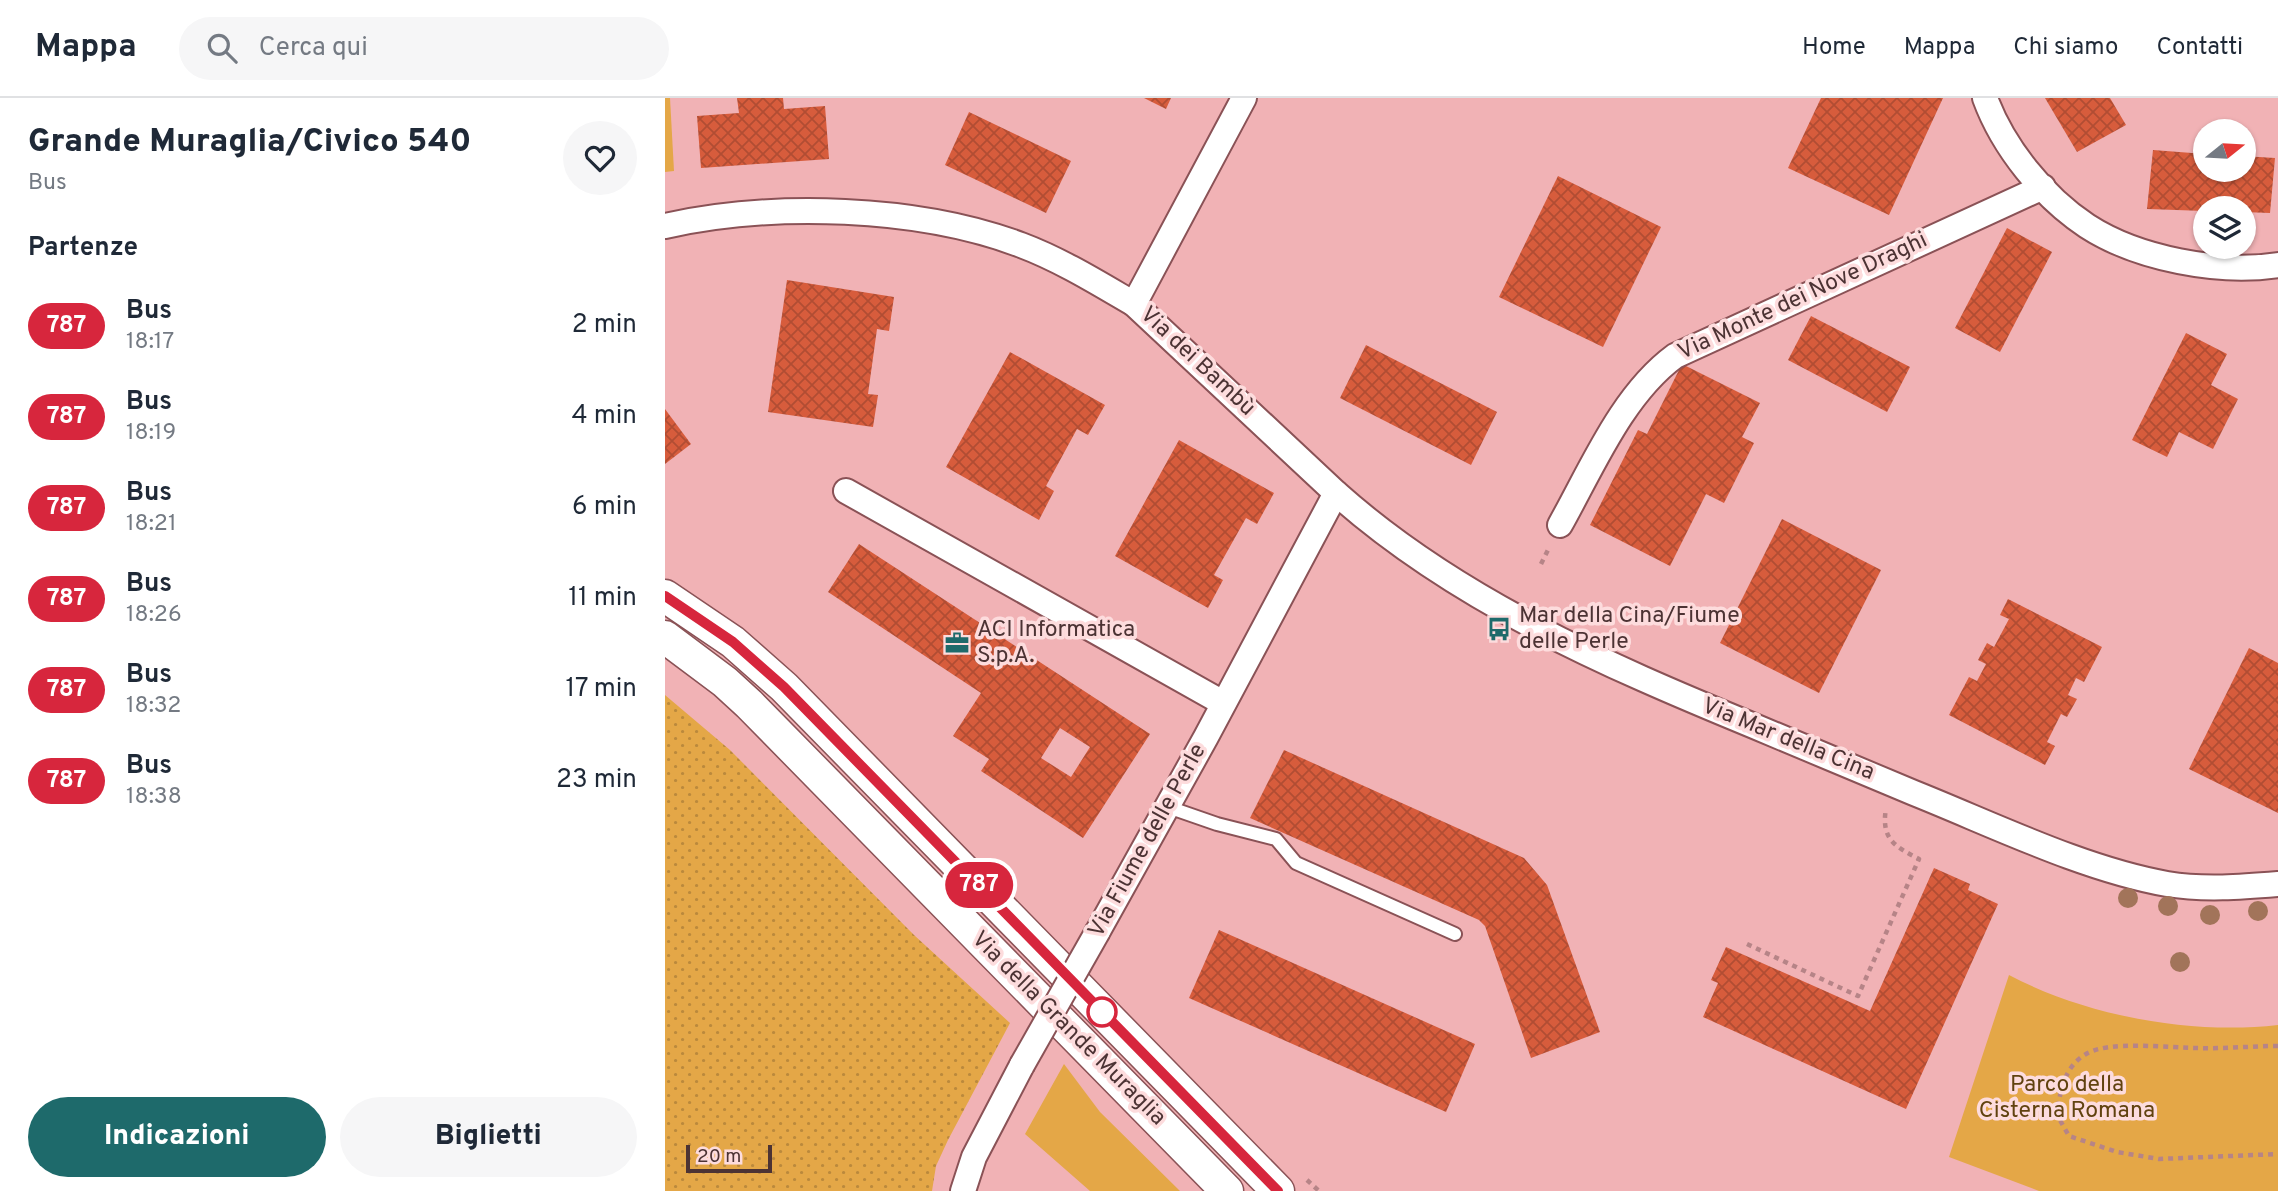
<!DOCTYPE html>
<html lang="it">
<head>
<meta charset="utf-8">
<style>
	:root { --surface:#fff; --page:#f6f6f7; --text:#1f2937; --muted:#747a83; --line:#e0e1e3; --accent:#1e6a6b }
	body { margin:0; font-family:Overpass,sans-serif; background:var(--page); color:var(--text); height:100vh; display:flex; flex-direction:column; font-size:26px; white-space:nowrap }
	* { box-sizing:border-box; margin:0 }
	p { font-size:23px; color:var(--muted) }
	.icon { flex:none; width:38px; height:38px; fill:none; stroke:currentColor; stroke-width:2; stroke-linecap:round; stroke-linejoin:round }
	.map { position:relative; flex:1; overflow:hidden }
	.panel { display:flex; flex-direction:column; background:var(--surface); width:665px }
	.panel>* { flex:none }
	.badge { padding:0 14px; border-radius:23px; font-size:24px; line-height:46px }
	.needle { width:46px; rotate:72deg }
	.buttons { position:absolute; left:1528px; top:21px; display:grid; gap:14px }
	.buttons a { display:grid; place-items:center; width:63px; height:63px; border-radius:50%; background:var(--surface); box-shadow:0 2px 5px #0004; font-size:35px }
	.scale { position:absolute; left:21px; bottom:18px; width:86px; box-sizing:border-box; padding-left:7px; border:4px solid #4c3334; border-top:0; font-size:19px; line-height:24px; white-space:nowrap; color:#4c3334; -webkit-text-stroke:5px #fddcdd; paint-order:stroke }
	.map>.badge { position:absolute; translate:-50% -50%; box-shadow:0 0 0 4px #fff }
	h2 { padding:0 28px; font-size:26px; line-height:63px }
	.round { display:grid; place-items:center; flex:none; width:74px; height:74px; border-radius:37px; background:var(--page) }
	.overview { display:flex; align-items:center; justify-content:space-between; height:119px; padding:0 28px }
	h1 { font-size:33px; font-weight:800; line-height:52px }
	.primary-button { display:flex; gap:14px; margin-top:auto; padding:14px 28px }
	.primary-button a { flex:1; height:80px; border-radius:42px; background:var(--accent); color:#fff; font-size:28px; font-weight:800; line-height:80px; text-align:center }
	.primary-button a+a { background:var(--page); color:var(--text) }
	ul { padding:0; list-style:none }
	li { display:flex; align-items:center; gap:21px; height:91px; padding:0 28px }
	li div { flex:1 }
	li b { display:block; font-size:26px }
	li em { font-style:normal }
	li .badge { min-width:77px; font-weight:700; text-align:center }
	header { display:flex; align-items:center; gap:42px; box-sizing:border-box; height:98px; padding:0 35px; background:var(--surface); border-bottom:2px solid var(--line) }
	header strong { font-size:33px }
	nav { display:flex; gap:38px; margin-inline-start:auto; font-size:24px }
	.search { width:490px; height:63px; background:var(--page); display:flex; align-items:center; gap:18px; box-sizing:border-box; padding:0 24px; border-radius:38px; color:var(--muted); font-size:26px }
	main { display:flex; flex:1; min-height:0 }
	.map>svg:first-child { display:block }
	.green { fill:#e4a747 }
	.garden { fill:url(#garden-dots) }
	.building { fill:url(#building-cross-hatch); fill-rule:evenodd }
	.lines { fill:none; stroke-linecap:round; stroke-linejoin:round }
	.service-casing { stroke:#8a5256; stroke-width:16 }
	.minor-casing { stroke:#8a5256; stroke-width:28 }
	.tertiary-casing { stroke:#8a5256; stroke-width:35 }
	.path { stroke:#b68487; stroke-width:4.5; stroke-dasharray:5 5; stroke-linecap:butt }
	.service { stroke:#fff; stroke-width:12 }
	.minor { stroke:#fff; stroke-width:24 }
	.tertiary { stroke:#fff; stroke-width:32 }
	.minor-bridge-casing { stroke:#8a5256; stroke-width:28; stroke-linecap:butt }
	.minor-bridge { stroke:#fff; stroke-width:24 }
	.tree { fill:#a2745a }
	.line-casing { stroke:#fff; stroke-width:16 }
	.line { stroke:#d7263d; stroke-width:10 }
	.stop-dot { fill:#fff; stroke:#d7263d; stroke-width:3.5 }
	.labels { text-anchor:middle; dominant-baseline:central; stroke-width:7; stroke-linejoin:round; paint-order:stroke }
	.street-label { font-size:23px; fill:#4c3334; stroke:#fddcdd }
	.poi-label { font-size:23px; fill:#4c3334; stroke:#fddcdd; text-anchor:start }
	.park-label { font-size:23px; fill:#61420f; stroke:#fddcdd }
</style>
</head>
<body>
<header>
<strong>Mappa</strong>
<div class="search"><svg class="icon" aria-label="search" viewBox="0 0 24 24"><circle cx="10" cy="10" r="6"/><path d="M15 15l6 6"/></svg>Cerca qui</div>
<nav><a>Home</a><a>Mappa</a><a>Chi siamo</a><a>Contatti</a></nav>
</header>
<main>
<section class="panel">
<div class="overview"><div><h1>Grande Muraglia/Civico 540</h1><p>Bus</p></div><a class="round"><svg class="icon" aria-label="heart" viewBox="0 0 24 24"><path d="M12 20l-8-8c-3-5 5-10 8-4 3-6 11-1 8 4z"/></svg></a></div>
<h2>Partenze</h2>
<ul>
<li><span class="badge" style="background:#d7263d;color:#fff">787</span><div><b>Bus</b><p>18:17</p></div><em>2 min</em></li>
<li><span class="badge" style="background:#d7263d;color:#fff">787</span><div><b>Bus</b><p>18:19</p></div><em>4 min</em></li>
<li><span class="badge" style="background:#d7263d;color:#fff">787</span><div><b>Bus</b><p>18:21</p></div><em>6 min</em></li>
<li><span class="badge" style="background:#d7263d;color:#fff">787</span><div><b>Bus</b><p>18:26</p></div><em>11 min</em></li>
<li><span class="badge" style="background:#d7263d;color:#fff">787</span><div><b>Bus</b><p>18:32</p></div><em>17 min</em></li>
<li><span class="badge" style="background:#d7263d;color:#fff">787</span><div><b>Bus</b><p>18:38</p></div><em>23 min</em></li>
</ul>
<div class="primary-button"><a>Indicazioni</a><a>Biglietti</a></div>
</section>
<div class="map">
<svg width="1613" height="1093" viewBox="0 0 1613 1093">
	<defs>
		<pattern id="garden-dots" width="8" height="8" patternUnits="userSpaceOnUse" patternTransform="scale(1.75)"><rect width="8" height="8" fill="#e4a747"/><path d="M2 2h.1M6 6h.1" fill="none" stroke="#bb893c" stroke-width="1.8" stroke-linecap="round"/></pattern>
		<pattern id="building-cross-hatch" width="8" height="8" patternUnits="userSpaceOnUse" patternTransform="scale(1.75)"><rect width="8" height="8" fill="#d75c3c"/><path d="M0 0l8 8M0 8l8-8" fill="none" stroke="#b14d33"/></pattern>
	</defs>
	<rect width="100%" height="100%" fill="#f1b2b5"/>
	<g class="green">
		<path d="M0 0H5L9 73 0 74Z"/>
		<path d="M1344 877C1422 918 1526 937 1613 927V1093H1374L1284 1059Z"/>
		<path d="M399 966 435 1014 515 1093H425L360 1036Z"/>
	</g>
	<path class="garden" d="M0 597 65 652 249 837 345 925 283 1042 271 1068 267 1093H0Z"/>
	<g class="building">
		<path d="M72 0H118L119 11 160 8 164 61 36 70 32 18 74 15Z"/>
		<path d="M479 0H506L501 11Z"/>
		<path d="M1156 0H1278L1224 117 1123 70Z"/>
		<path d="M1380 0H1445L1461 27 1412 54Z"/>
		<path d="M304 14 406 63 381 115 280 67Z"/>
		<path d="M1488 52 1540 56V72H1578V58L1610 60 1605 115 1578 114V110H1540V113L1482 111Z"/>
		<path d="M893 78 996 129 938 249 834 199Z"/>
		<path d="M1342 130 1387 154 1335 254 1290 230Z"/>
		<path d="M122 182 229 199 224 233 212 231 203 296 213 297 208 329 103 314Z"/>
		<path d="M1146 218 1245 269 1222 314 1123 262Z"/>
		<path d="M1521 235 1562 256 1546 287 1573 301 1548 351 1514 334 1502 359 1467 342Z"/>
		<path d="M701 247 832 314 806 367 675 300Z"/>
		<path d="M345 254 440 307 423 337 412 331 381 388 389 393 374 422 281 369Z"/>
		<path d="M1017 266 1095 305 1077 339 1089 345 1059 405 1041 396 1005 468 925 427 973 332 982 336Z"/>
		<path d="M0 311 26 346 0 366Z"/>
		<path d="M514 342 609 395 592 426 581 420 549 477 558 482 543 510 450 458Z"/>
		<path d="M1117 421 1216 472 1154 595 1055 545Z"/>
		<path d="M194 446 485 636 418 740 316 673 324 661 288 638 316 595 163 494ZM395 630 425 649 406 679 376 660Z"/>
		<path d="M1343 501 1437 549 1419 584 1411 580 1403 597 1412 601 1402 619 1396 616 1382 644 1390 648 1380 667 1284 617 1304 579 1312 583 1321 566 1313 562 1322 545 1329 549 1344 521 1335 517Z"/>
		<path d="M1584 550 1613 565V715L1524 671Z"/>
		<path d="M619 652 859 760 882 787 935 934 866 960 820 828 814 822 585 720Z"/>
		<path d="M1269 770 1305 786 1303 792 1333 806 1241 1011 1038 919 1053 885 1046 882 1061 849 1205 913Z"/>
		<path d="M554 832 810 946 781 1014 524 900Z"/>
	</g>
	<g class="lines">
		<g class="service-casing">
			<path id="service" d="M503 709 552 726 611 741 631 765 790 836"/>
		</g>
		<g class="minor-casing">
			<g id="minor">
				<path d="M579 0 469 206 671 395C791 502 941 567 1089 628 1142 650 1196 673 1249 695 1329 727 1418 771 1502 786 1538 792 1577 789 1613 786"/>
				<path d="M1320 0C1338 49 1378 99 1422 128 1473 161 1554 176 1613 167"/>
				<path d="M0 128C108 104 253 108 356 147 396 162 433 185 469 206"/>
				<path d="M181 393 558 605"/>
				<path d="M895 427C927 370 957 297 1010 258L1378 89"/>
				<path d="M433 833 541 639 671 395"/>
				<path d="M298 1093 309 1059 357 967"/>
			</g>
		</g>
		<g class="tertiary-casing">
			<g id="tertiary">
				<path d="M0 498 68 544 119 589 613 1093"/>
				<path d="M0 539 60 584 84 606 562 1093"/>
			</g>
		</g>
		<g class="path">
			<path d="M876 466 884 450"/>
			<path d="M1082 846 1193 898 1254 761C1229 748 1216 741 1221 710"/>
			<path d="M1613 948C1586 948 1559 951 1532 950 1506 950 1443 942 1421 956 1399 969 1395 993 1392 1017L1404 1038 1452 1054 1494 1061 1613 1056"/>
			<path d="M642 1082 654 1093"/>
		</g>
		<use href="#service" class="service"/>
		<use href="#minor" class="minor"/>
		<use href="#tertiary" class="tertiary"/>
		<g class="minor-bridge-casing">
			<path id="minor-bridge" d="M357 967 433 833"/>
		</g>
		<use href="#minor-bridge" class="minor-bridge"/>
	</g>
	<g class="tree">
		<circle cx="1463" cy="800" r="10"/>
		<circle cx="1503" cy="808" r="10"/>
		<circle cx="1593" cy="813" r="10"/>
		<circle cx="1545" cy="817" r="10"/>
		<circle cx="1515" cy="864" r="10"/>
	</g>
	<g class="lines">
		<g class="line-casing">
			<path id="line" d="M0 498 68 544 119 589 613 1093"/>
		</g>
		<use href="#line" class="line"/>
	</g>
	<defs>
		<g id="bus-bare" transform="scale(1.89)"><path d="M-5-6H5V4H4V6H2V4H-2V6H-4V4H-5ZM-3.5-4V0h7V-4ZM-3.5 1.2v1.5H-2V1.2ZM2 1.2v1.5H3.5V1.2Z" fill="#1e6a6b" stroke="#fddcdd" stroke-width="2.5" paint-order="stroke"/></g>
		<g id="office-bare" transform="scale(1.89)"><path d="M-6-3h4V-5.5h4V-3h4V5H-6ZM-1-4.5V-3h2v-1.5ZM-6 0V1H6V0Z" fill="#1e6a6b" stroke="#fddcdd" stroke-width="2.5" paint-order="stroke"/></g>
	</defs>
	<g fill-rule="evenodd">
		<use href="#bus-bare" x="834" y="531"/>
		<use href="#office-bare" x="292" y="545"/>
	</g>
	<circle class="stop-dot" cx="437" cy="914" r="14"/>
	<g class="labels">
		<g class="street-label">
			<text transform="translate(1138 199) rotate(-25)">Via Monte dei Nove Draghi</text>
			<text transform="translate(532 264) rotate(43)">Via dei Bambù</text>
			<text transform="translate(1123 642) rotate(22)">Via Mar della Cina</text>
			<text transform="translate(483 743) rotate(-61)">Via Fiume delle Perle</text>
			<text transform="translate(403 931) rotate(45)">Via della Grande Muraglia</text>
		</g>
		<g class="poi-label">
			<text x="854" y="518">Mar della Cina/Fiume<tspan x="854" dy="26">delle Perle</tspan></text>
			<text x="312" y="532">ACI Informatica<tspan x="312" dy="26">S.p.A.</tspan></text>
		</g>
		<g class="park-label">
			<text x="1402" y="987">Parco della<tspan x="1402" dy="26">Cisterna Romana</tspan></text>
		</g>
	</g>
</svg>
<div class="buttons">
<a><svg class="needle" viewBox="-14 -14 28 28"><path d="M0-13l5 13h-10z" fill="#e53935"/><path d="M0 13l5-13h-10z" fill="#747a83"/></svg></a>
<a><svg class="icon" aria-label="layers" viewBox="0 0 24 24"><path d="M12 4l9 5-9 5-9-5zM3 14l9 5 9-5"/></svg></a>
</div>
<div class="scale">20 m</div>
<b class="badge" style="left:314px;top:787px;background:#d7263d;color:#fff">787</b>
</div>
</main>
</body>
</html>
